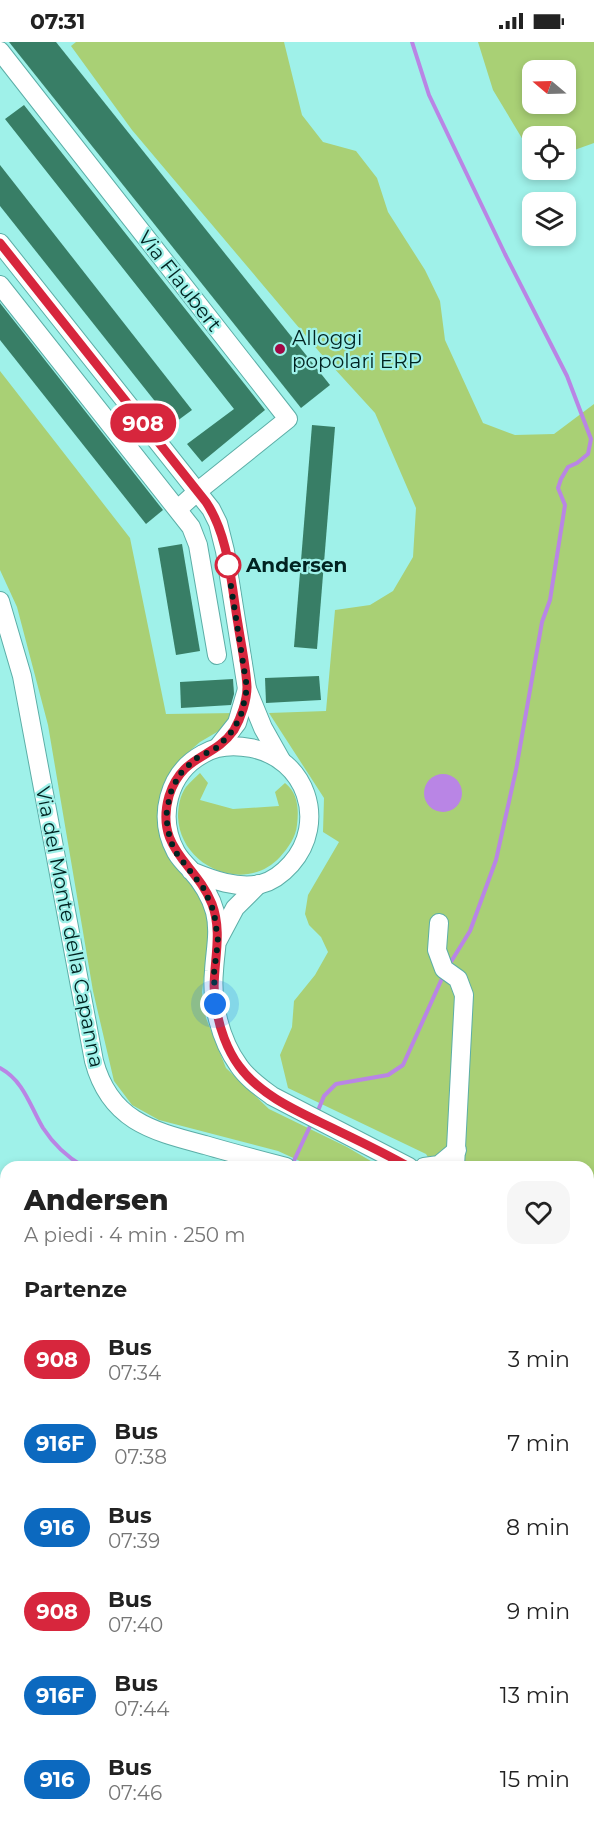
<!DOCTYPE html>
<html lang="it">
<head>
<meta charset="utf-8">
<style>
	:root { --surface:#fff; --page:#f6f6f6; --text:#222; --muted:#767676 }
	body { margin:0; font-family:Montserrat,sans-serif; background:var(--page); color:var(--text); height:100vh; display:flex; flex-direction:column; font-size:22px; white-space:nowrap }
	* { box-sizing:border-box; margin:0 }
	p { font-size:20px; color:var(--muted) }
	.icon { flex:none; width:33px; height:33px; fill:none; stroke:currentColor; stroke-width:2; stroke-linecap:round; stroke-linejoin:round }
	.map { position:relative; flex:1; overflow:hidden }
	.details { position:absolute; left:0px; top:1119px; width:594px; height:674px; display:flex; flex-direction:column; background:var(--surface); border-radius:18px 18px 0 0; box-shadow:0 3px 9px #0003 }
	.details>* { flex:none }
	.badge { padding:0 12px; border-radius:20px; font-size:21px; line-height:39px }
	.needle { width:39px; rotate:289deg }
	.tools { position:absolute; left:522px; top:18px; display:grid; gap:12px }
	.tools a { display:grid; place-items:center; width:54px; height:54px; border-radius:12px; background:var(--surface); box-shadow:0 3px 9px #0003; font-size:30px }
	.you { position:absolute; width:30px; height:30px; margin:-15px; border:4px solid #fff; border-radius:50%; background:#1a73e8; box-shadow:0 0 0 9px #1a73e833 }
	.map>.badge { position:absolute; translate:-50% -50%; box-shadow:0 0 0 3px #fff }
	h2 { padding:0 24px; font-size:22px; line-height:54px }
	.round { display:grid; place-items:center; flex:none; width:63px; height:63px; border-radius:18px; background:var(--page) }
	.overview { display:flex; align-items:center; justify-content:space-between; height:102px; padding:0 24px }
	h1 { font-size:28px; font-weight:800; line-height:45px }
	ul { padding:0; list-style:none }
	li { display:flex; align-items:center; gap:18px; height:84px; padding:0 24px }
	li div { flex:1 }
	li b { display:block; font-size:22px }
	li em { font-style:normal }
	li .badge { min-width:66px; font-weight:700; text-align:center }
	.status { display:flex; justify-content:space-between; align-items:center; height:42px; padding:0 30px; background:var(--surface); direction:ltr }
	.status svg { height:16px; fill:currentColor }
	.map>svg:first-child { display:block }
	.green { fill:#a9d075; fill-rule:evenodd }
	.water { fill:#b985e5 }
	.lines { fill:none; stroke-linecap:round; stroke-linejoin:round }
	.stream { stroke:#b985e5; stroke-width:4 }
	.building { fill:#387e66 }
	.minor-casing { stroke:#5caea7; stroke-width:20 }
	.minor { stroke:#fff; stroke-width:18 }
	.line-casing { stroke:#fff; stroke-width:14 }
	.line { stroke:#d7263d; stroke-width:9 }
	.walk { stroke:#002321; stroke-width:6; stroke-dasharray:0 10.8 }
	.poi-dot { fill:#a20845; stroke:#9ff1e9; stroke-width:2 }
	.stop-dot { fill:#fff; stroke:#d7263d; stroke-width:3 }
	.labels { text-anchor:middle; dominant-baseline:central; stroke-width:4.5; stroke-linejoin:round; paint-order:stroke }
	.street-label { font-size:20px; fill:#002321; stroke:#9ff1e9 }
	.poi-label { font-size:20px; fill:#002321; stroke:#9ff1e9; text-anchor:start }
	.stop-label { font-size:20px; font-weight:bold; fill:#002321; stroke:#9ff1e9; text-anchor:start }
</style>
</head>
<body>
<div class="status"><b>07:31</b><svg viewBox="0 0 49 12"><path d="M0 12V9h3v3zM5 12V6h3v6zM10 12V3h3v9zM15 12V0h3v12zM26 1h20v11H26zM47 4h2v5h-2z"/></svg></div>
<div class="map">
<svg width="594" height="1792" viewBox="0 0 594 1792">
	<rect width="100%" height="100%" fill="#9ff1e9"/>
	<g class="green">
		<path d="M76 0H284L302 73 323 100 356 109 377 136 388 170 425 228 440 259 445 298 483 381 515 393 554 392 594 362V1526L588 1528V1125H434L426 1112 288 1046 280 1013 292 985 294 959 315 933 328 910 321 895 309 883 305 872 308 853 339 800 323 790 324 756 269 671 326 669 335 568 370 563 393 549 413 515 416 466 375 371 322 313 132 88 71 4Z"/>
		<path d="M478 0H594V101L566 111V94H532V111L526 103 493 48ZM532 28H566V62H532Z"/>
		<path d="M0 329 130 496 166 672 236 671 229 683 200 700 184 714 170 733 159 759 158 777 162 802 174 821 203 858 210 888 202 950 206 976 226 1026 269 1067 347 1105 381 1125H313L278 1109 159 1078 132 1063 114 1039 93 949 48 683 17 565 0 528Z"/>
		<path d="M200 731 208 741 200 758 233 767 279 764 275 750 285 741C298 751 299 767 297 783 296 795 288 806 280 815 245 853 180 825 178 775 178 765 180 753 186 745 190 740 195 736 200 731Z"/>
	</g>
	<circle class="water" cx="443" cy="751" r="19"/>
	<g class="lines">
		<g class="stream">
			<path d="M412 0 429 53 505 212 567 334 591 397 588 412 577 421 568 425 561 437 558 446 565 463 550 558 542 580 516 728 496 818 470 889 449 923"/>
			<path d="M0 1026C24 1039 30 1064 43 1086 54 1103 67 1115 84 1125"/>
			<path d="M317 1071 324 1054 336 1042 388 1033 403 1023 444 932"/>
			<path d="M291 1125 312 1080"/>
			<path d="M568 1786 570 1792"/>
		</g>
	</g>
	<g class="building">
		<path d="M9 0H56L330 343 301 366Z"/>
		<path d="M24 63 265 368 202 420 187 402 234 367 5 77Z"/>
		<path d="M0 123 192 368 173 382 0 164Z"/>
		<path d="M0 261 163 468 146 482 0 298Z"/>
		<path d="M312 383 335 385 317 607 294 605Z"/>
		<path d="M182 502 200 609 176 613 158 506Z"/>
		<path d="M319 634 321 658 266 661 265 636Z"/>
		<path d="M233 637 234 652 231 663 181 666 180 640Z"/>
	</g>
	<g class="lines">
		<g class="minor-casing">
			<g id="minor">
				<path d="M0 9 288 377 198 449 178 467"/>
				<path d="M0 201 211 467 218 481 225 509 247 647 263 686 281 718"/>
				<path d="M0 243 191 485 198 503 217 613"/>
				<path d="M0 559 22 634 94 1019C110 1079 152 1089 205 1103 232 1111 259 1118 286 1125"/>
				<path d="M218 705 237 681 247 647"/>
				<path d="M191 829C213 838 237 847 261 842 273 839 283 831 291 822 328 780 306 716 251 706 235 703 218 703 203 712 168 731 157 775 176 810 180 817 185 822 190 827 201 839 211 855 215 870 220 890 215 909 214 929 211 960 220 998 239 1024 247 1036 260 1045 272 1054L409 1125"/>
				<path d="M439 881 437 908 444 927 458 937 464 953 455 1125"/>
				<path d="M218 898 235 866 259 842"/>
				<path d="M424 1125 439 1123 457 1108"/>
				<path d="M0 1171 6 1174"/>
				<path d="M0 1436 6 1425"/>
				<path d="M0 1474 6 1478"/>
				<path d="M0 1591 6 1592"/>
				<path d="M588 1710 594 1717"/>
				<path d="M0 1713 6 1714"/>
				<path d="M424 1786 426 1792"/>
				<path d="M373 1792V1786"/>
			</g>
		</g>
		<use href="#minor" class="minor"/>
	</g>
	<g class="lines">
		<g class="line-casing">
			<path id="line" d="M0 201 206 460C229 494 231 542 238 582 241 602 246 624 247 645 247 658 241 676 234 688 214 717 182 712 169 754 154 807 196 821 212 862 225 896 209 931 216 965 219 985 227 1008 239 1024 260 1053 297 1069 328 1084 355 1097 383 1110 409 1125"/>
		</g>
		<use href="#line" class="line"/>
		<path class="walk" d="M215 962 214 931 218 899 214 870 204 847 177 812 170 798 166 775 170 752 179 733 195 717 218 705 234 687 242 670 247 646 227 519 228 523"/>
	</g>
	<circle class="poi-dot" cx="280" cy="307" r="6"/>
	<circle class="stop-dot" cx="228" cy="523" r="12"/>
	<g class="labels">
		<g class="street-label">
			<text transform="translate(180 239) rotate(52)">Via Flaubert</text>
			<text transform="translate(70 885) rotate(79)">Via del Monte della Capanna</text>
		</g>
		<g class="poi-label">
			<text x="292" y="296">Alloggi<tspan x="292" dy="23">popolari ERP</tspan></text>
		</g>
		<g class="stop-label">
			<text x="246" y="523">Andersen</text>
		</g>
	</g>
</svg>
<div class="tools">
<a><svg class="needle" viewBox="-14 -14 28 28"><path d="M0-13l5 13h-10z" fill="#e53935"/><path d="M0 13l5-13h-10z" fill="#767676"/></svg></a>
<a><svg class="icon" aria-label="locate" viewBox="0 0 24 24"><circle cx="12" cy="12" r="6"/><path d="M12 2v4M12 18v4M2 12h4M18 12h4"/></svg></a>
<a><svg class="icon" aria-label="layers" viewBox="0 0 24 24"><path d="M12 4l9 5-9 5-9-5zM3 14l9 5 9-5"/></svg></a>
</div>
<div class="you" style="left:215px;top:962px"></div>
<b class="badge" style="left:143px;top:381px;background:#d7263d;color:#fff">908</b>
<section class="details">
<div class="overview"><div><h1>Andersen</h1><p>A piedi · 4 min · 250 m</p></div><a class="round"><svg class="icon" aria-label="heart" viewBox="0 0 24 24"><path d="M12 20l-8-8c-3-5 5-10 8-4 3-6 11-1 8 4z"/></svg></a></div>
<h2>Partenze</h2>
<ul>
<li><span class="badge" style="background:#d7263d;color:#fff">908</span><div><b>Bus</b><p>07:34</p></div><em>3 min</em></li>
<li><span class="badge" style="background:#0c69bf;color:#fff">916F</span><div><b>Bus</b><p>07:38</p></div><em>7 min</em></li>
<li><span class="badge" style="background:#0c69bf;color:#fff">916</span><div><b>Bus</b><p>07:39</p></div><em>8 min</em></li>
<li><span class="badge" style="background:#d7263d;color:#fff">908</span><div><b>Bus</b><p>07:40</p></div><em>9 min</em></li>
<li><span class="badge" style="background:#0c69bf;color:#fff">916F</span><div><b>Bus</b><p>07:44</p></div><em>13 min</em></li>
<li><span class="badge" style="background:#0c69bf;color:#fff">916</span><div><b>Bus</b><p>07:46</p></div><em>15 min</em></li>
</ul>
</section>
</div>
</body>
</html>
